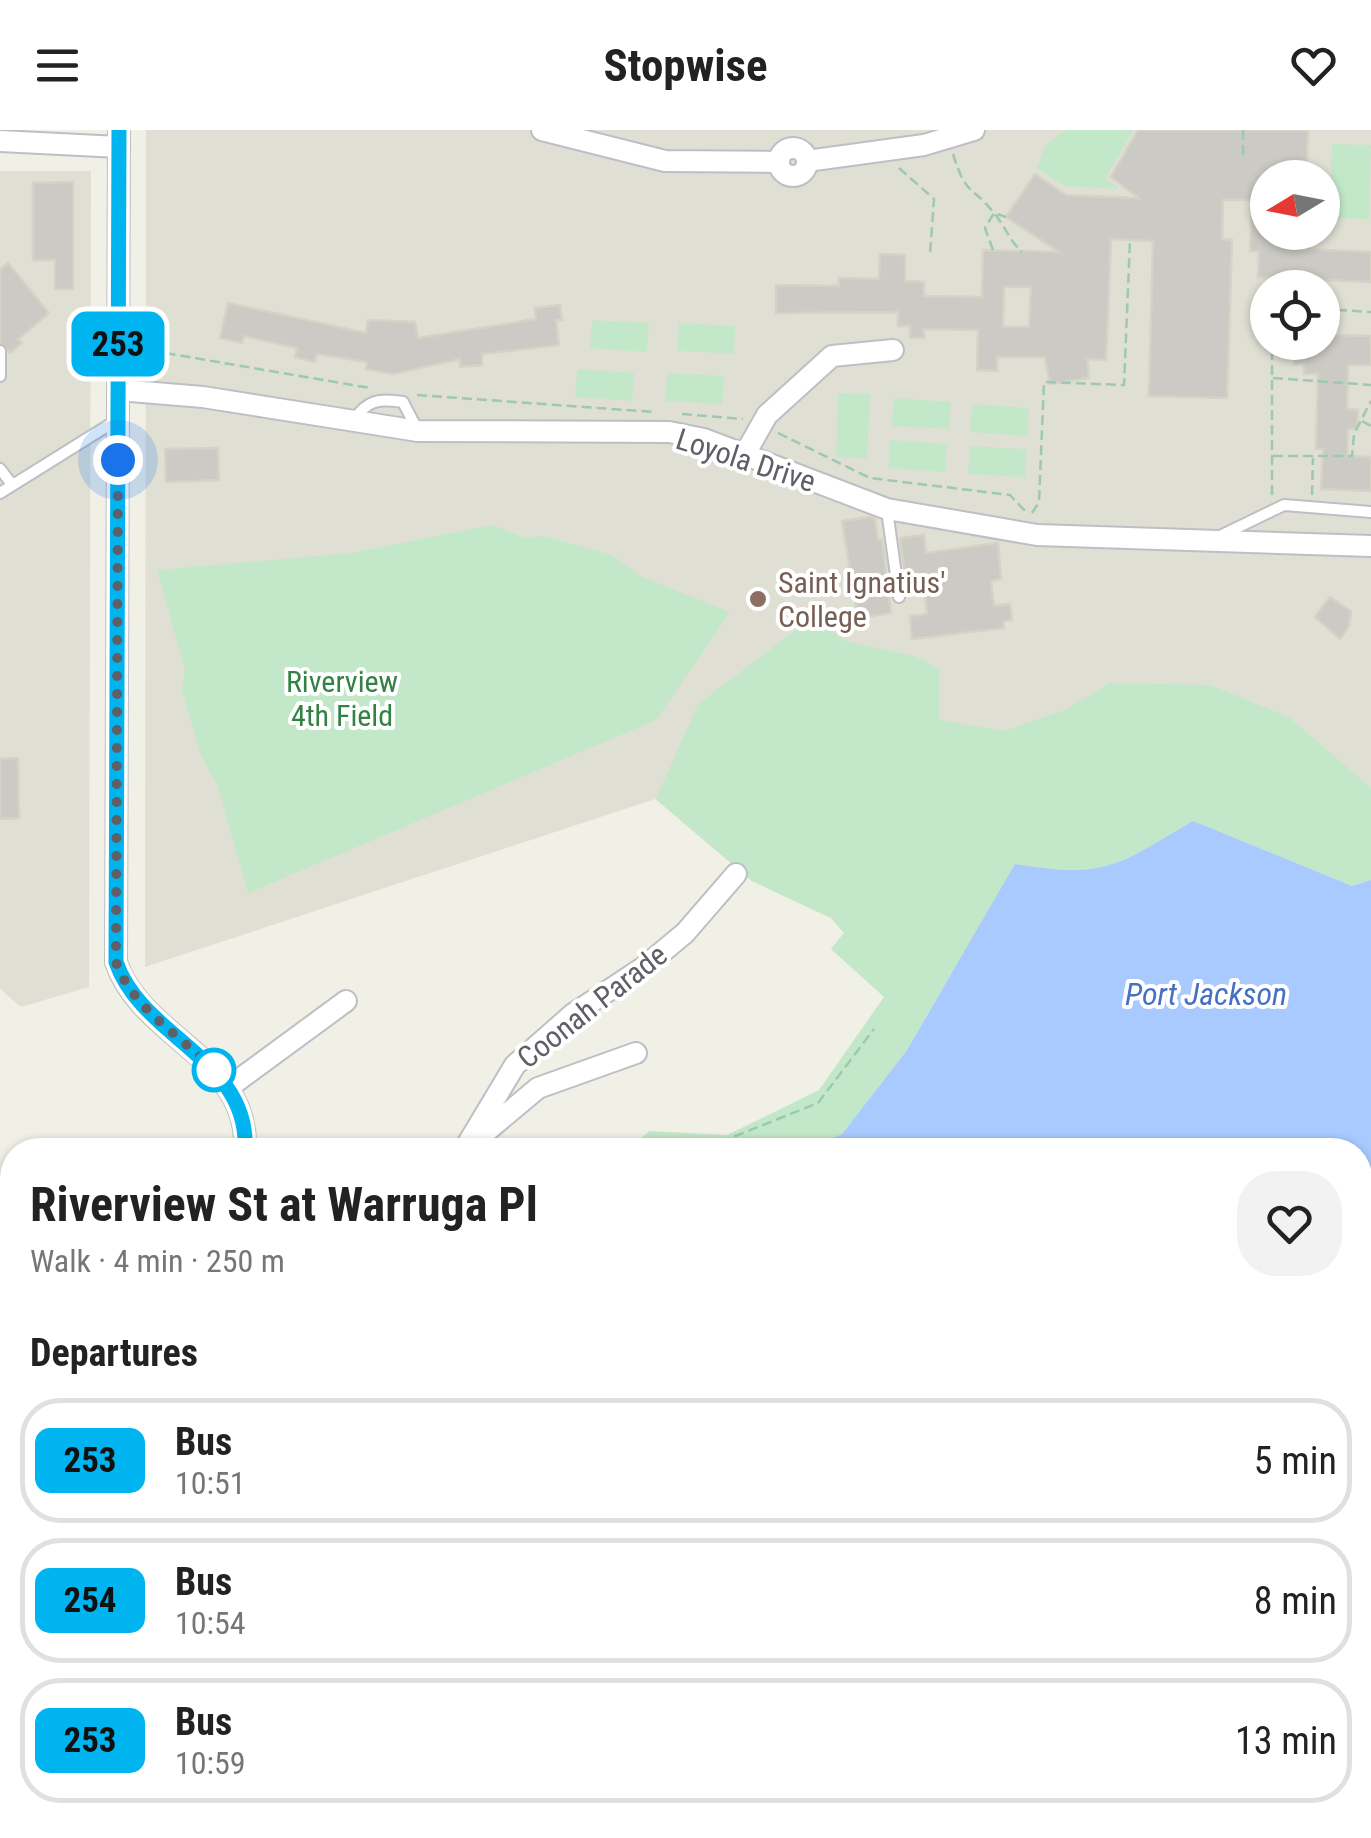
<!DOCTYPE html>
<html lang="en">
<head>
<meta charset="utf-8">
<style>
	:root { --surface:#fff; --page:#f2f2f2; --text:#222; --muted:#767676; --line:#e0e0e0 }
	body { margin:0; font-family:"Roboto Condensed",sans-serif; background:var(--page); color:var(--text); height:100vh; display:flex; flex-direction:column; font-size:38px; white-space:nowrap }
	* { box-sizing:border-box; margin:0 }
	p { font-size:32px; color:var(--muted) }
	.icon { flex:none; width:55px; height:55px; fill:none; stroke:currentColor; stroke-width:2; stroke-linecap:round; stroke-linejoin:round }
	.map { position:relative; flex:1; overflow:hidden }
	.details { position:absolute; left:0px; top:1008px; width:1372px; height:702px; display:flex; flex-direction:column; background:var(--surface); border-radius:40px 40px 0 0; box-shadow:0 2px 8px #0004 }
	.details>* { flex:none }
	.badge { padding:0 20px; border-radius:15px; font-size:35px; line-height:65px }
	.needle { width:65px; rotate:260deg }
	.buttons { position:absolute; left:1250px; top:30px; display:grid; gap:20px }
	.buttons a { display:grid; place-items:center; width:90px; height:90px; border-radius:50%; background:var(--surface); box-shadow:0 2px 8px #0004; font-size:50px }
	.you { position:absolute; width:50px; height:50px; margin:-25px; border:8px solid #fff; border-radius:50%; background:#1a73e8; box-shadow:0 0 0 15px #1a73e833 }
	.map>.badge { position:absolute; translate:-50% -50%; box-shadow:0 0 0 5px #fff }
	h2 { padding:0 30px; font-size:38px; line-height:90px }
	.round { display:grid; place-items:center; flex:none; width:105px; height:105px; border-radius:40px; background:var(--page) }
	.summary { display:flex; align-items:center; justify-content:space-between; height:170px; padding:0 30px }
	h1 { font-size:48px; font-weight:700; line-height:75px }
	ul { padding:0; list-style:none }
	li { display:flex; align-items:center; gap:30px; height:125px; margin:0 20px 15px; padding:0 10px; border:5px solid var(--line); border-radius:40px }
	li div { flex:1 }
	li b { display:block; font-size:38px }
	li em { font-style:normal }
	li .badge { min-width:110px; font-weight:700; text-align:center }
	header { display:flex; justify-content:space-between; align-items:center; height:130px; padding:0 30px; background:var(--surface); font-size:45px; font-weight:700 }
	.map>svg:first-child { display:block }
	.education { fill:#e0dfd4; fill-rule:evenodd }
	.green { fill:#c3e8c9 }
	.water { fill:#a8caff }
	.building { fill:#cccac4; stroke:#d5d3c5; stroke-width:2.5; fill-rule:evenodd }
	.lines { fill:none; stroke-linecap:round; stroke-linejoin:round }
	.service-casing { stroke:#bebfc5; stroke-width:14 }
	.minor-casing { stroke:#bebfc5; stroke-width:24 }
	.path { stroke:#9cc9b0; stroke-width:2.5; stroke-dasharray:10 5; stroke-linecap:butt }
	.service { stroke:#fff; stroke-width:10 }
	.minor { stroke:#fff; stroke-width:20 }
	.line-casing { stroke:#fff; stroke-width:22 }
	.line { stroke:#00b5ef; stroke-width:15 }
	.walk { stroke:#5e6067; stroke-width:10; stroke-dasharray:0 18 }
	.education-dot { fill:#8d6e63; stroke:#fff; stroke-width:4 }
	.stop-dot { fill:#fff; stroke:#00b5ef; stroke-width:5 }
	.labels { text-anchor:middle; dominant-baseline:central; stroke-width:8; stroke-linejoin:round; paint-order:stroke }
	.street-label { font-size:30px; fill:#5e6067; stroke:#fff }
	.education-label { font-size:30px; fill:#785e54; stroke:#fff; text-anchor:start }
	.park-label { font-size:30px; fill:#338143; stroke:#fff }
	.water-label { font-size:32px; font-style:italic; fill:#4770c5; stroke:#fff }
</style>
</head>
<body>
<header><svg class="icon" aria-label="menu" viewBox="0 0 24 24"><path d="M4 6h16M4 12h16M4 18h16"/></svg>Stopwise<svg class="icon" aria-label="heart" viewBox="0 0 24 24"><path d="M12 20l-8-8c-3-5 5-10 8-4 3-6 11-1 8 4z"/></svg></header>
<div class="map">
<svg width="1371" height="1708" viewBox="0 0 1371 1708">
	<rect width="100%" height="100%" fill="#f0f0e6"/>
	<g class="education">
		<path d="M146 0H1371V750L885 867 831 819 844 803 831 788 752 751 655 669 145 837ZM1268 48H1322V102H1268ZM1268 158H1322V212H1268Z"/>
		<path d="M0 41H91L89 857 21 877 0 859Z"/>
	</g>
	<g class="green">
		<path d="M1064 0H1134L1105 48 1119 59 1064 56 1037 38 1045 17Z"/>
		<path d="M1332 14 1371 15 1369 89 1329 88Z"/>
		<path d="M592 190 649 193 647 222 590 218Z"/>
		<path d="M679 193 735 196 734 224 677 221Z"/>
		<path d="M577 239 634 243 632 271 575 267Z"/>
		<path d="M667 243 724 246 722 274 665 271Z"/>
		<path d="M838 263 870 264 867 329 836 327Z"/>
		<path d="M894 268 951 272 949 299 892 296Z"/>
		<path d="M972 274 1029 278 1027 306 970 302Z"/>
		<path d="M890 310 947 314 945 342 888 338Z"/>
		<path d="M970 316 1027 319 1025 347 968 344Z"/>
		<path d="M493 395 525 408 543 406 612 425 640 446 730 482 656 590 248 763 217 654 201 626 182 560 185 540 157 440 351 423Z"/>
		<path d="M813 487 845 511 914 526 939 539V590L1004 601 1065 580 1110 553 1210 555 1289 587 1371 658V750L1352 756 1193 691C1116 736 1107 748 1015 734L907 920 842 1004 805 1020H627L649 1001 727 1005 819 960 884 867 831 819 844 803 831 788 752 751 656 669 698 574Z"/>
		<path d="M0 1257 12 1267V1374H8L0 1360Z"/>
		<path d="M27 1698H138L159 1708H28Z"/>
		<path d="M407 1698H624L629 1708H392Z"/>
	</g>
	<g class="water">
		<path d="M1193 691 1352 756 1371 750V1171L1360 1173V1020H805L842 1004 907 920 1015 734C1107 749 1116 736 1193 691Z"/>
		<path d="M0 1360 8 1374H12V1645H0Z"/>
		<path d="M138 1698H407L392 1708H159Z"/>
	</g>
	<g class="building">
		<path d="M1138 0H1308L1306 48H1268V102H1304L1303 119 1371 122V152L1258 147 1259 121H1250L1252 70H1223L1222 109 1232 110 1227 268 1149 266 1153 111 1111 109 1106 230 1087 229 1089 248 1050 254 1045 227H997V241L977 240 978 200 924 199V208H910V196H898V182L776 183V155L839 156V148L879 149 880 124 905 125V151L924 152V166L982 167 983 120 1059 122 1006 87 1035 44 1066 65 1139 68 1111 47ZM1004 157H1031L1029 197H1003Z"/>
		<path d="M73 52V159H55V130H33V53Z"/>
		<path d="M8 133 49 183 18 209 22 213 10 223 0 212V140Z"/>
		<path d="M228 173 366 203 368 190 415 192 418 208 536 189 535 178 560 175 562 190H556L559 215 482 224V235L460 237V229L393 244 366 239 367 232 317 224 315 232 295 227 297 218 244 206 242 213 220 208Z"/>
		<path d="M1322 205 1371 206V235H1348L1347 279 1358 280 1357 299H1348L1347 326 1371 327V361L1321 359 1323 319H1316L1318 244H1304V234H1294V212H1322Z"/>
		<path d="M218 318 219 350 166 352 165 319Z"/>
		<path d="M869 387 875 389 878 410H882L891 483 858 488 842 391Z"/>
		<path d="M924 405 926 423 998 413 1001 449 991 451 994 476 1010 474 1012 490 1003 491 1004 498 912 509 910 486 927 484 924 458 907 460 900 408Z"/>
		<path d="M1330 467 1351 481 1349 496 1340 509 1315 487Z"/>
		<path d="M18 628 19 688 0 689V629Z"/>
	</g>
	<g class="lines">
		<g class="service-casing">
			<g id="service">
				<path d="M0 221V246"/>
				<path d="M353 291C367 270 379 268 403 272L418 301"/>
				<path d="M0 339 11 353"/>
				<path d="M0 363 117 290"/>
				<path d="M887 380 899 467"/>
				<path d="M1218 407 1284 375 1371 382"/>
			</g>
		</g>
		<g class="minor-casing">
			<g id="minor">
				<path d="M119 0 116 832C141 908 250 928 245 1020"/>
				<path d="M542 0 665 31 779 32"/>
				<path d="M0 11 119 17"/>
				<circle cx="793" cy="32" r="14"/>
				<path d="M807 31 924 15 974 0"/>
				<path d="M118 260 203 267 418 301 669 302 704 309 887 379 1037 405 1371 416"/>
				<path d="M745 324 767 285 832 226 893 220"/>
				<path d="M229 957 346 871"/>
				<path d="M470 1015 538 958 636 923"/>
				<path d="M464 1020 515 935 573 884 644 837 685 803 736 744"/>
				<path d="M0 1149 12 1151"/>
				<path d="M1360 1465H1371"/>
				<path d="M999 1698 1045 1708"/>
				<path d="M817 1708 953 1698"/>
				<path d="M1289 1708 1290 1698"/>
			</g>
		</g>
		<g class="path">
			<path d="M1243 0V26"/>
			<path d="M953 24C967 68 970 53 994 83 1005 96 1009 110 1022 122"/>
			<path d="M899 38 934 69 930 125"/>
			<path d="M993 120 985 98 994 83 1006 87"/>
			<path d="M1272 147V158"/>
			<path d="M1322 179 1371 182"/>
			<path d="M136 218 370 258"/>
			<path d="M1273 248 1371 255"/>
			<path d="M417 265 654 282"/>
			<path d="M682 284 743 289"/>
			<path d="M1362 291 1371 296"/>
			<path d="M778 303 870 348 1010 365 1026 382"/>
			<path d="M1273 326H1352L1354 304 1371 271"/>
			<path d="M1272 365V212"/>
			<path d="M1312 365 1313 328"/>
			<path d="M1032 383 1039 372 1044 252 1124 255 1130 110"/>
			<path d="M676 1020 728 1009 818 973 874 899"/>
			<path d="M0 1314 12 1310"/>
			<path d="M0 1664 12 1667"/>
			<path d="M43 1698 52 1708"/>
			<path d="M169 1698 170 1708"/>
			<path d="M420 1698 426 1708"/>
			<path d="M385 1703 393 1708"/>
		</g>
		<use href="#service" class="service"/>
		<use href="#minor" class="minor"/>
	</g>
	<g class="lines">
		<g class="line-casing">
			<path id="line" d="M119 0 116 832C142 908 250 929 245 1020"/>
		</g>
		<use href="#line" class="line"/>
		<path class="walk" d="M118 330 116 832C132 878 181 906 214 940"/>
	</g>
	<circle class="education-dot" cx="758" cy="469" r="10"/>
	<circle class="stop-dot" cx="214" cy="940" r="20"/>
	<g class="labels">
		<g class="street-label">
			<text transform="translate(746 330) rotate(18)">Loyola Drive</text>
			<text transform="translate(592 876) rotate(-38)">Coonah Parade</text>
		</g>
		<g class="education-label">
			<text x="778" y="452">Saint Ignatius'<tspan x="778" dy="34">College</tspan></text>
		</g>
		<g class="park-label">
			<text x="342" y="551">Riverview<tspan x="342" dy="34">4th Field</tspan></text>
		</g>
		<g class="water-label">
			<text x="1206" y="864">Port Jackson</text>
		</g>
	</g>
</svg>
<div class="buttons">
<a><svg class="needle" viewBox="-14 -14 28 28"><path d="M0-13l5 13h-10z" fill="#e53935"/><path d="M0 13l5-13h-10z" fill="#767676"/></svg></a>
<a><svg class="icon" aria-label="locate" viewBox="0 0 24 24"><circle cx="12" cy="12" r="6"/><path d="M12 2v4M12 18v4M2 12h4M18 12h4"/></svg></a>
</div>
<div class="you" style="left:118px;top:330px"></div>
<b class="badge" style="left:118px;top:214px;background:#00b5ef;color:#111">253</b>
<section class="details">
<div class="summary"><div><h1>Riverview St at Warruga Pl</h1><p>Walk · 4 min · 250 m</p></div><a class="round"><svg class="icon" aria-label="heart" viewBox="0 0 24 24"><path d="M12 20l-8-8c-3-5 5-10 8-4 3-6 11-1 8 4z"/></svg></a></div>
<h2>Departures</h2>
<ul>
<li><span class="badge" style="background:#00b5ef;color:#111">253</span><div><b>Bus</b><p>10:51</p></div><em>5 min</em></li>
<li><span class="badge" style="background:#00b5ef;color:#111">254</span><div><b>Bus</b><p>10:54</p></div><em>8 min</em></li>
<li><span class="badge" style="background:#00b5ef;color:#111">253</span><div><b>Bus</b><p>10:59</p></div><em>13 min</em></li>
</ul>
</section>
</div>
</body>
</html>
